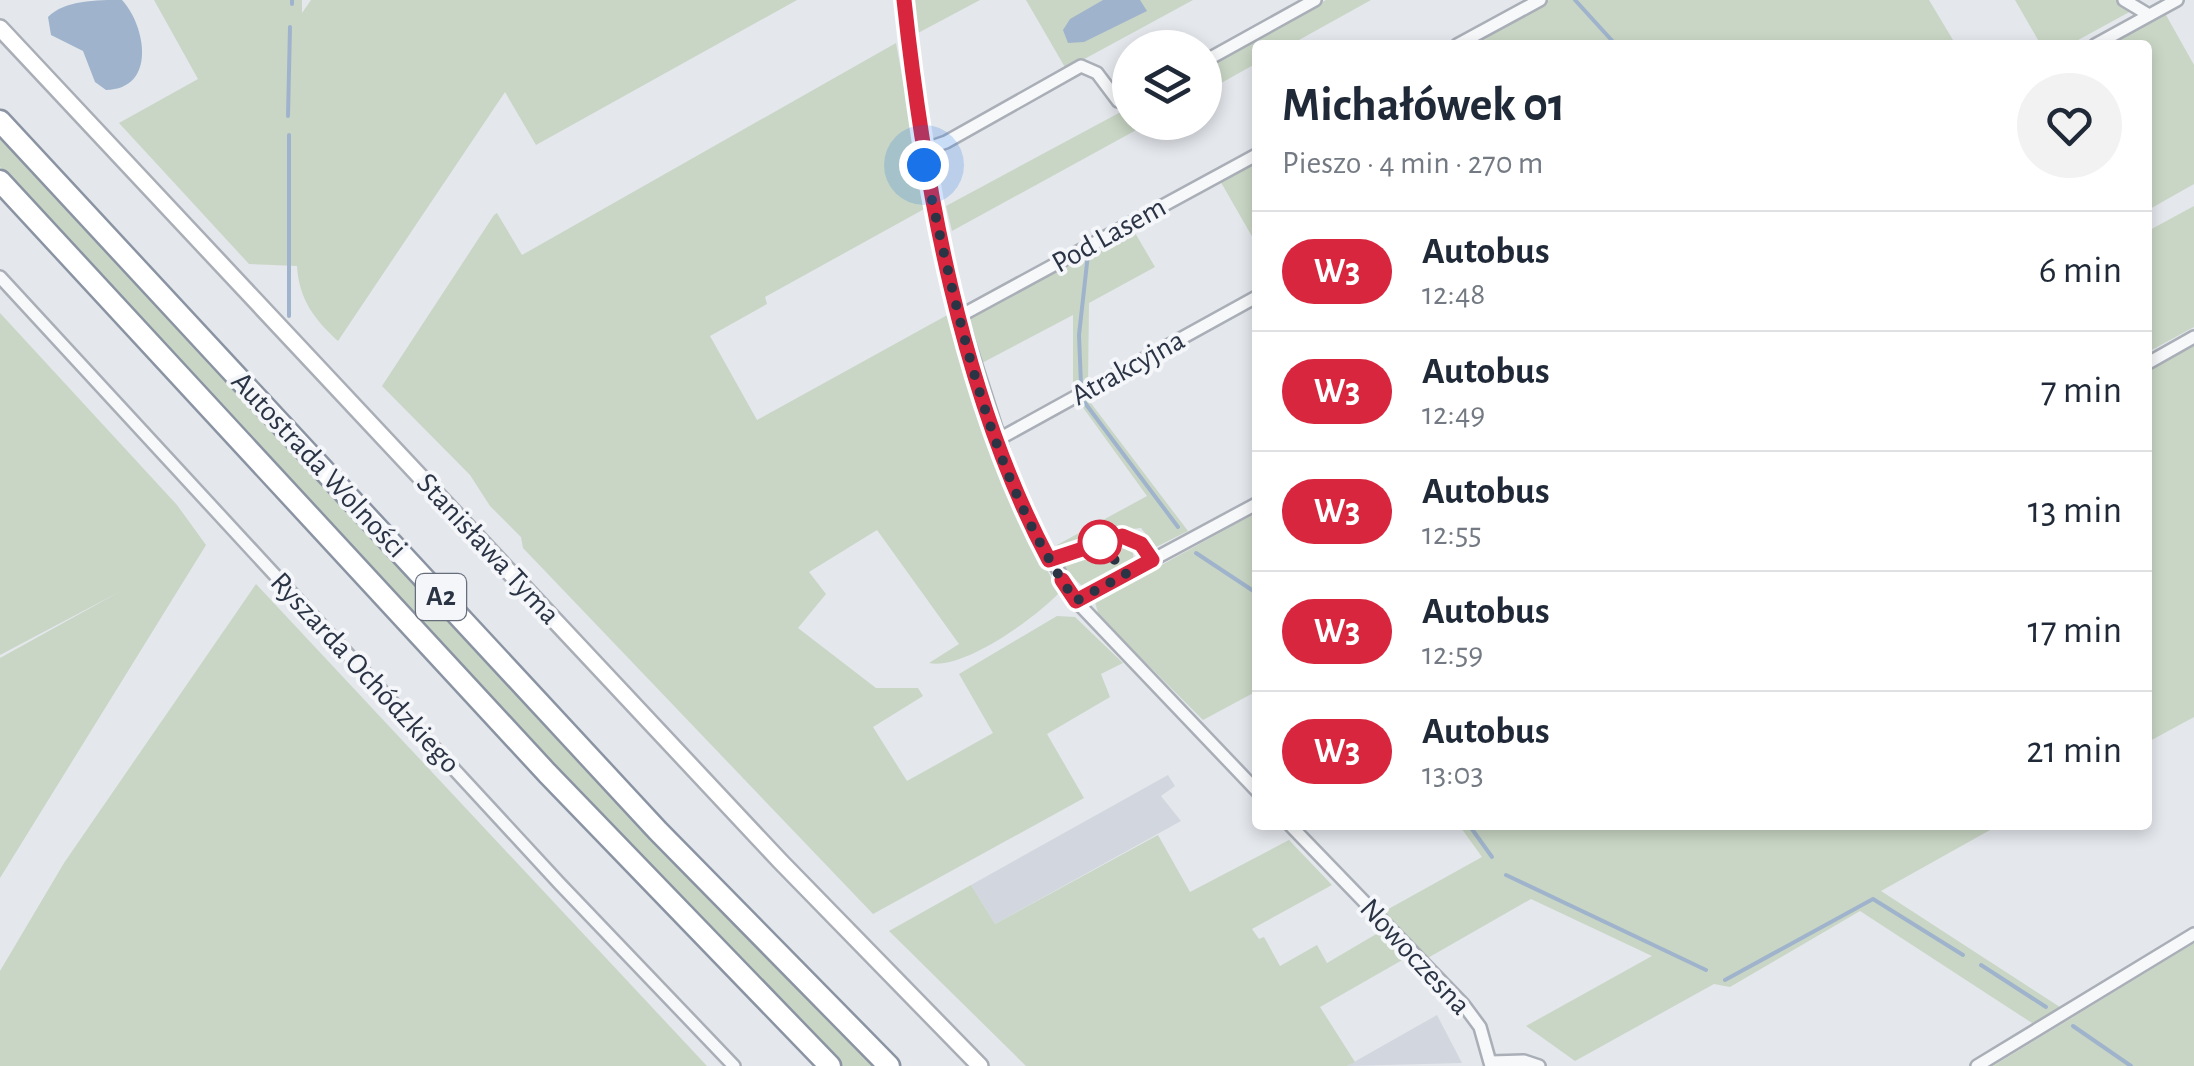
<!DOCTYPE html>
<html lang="pl">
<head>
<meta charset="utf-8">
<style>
	:root { --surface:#fff; --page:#f2f2f3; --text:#1f2937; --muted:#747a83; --line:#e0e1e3 }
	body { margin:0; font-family:"Alegreya Sans",sans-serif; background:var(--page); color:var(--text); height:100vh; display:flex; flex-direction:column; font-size:38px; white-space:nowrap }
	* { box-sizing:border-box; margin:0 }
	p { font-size:32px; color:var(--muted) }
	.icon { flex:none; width:55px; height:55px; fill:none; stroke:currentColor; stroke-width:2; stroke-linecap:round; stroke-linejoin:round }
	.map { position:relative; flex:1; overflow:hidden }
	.side { position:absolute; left:1252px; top:40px; width:900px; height:790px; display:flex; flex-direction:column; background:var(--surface); border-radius:10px; box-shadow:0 5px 15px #0003 }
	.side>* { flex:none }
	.badge { padding:0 20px; border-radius:32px; font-size:35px; line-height:65px }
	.buttons { position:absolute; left:1112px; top:30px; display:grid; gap:20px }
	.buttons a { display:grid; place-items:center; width:110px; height:110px; border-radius:50%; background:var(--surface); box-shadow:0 5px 15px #0003; font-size:50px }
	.you { position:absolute; width:50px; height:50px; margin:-25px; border:8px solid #fff; border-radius:50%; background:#1a73e8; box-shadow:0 0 0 15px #1a73e833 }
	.map>.badge { position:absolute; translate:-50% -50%; box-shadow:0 0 0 5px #fff }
	.round { display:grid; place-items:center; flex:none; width:105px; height:105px; border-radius:52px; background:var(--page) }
	.headline { display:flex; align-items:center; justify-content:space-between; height:170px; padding:0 30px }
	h1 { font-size:48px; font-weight:700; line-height:75px }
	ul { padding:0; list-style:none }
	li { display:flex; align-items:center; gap:30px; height:120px; padding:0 30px; border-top:2px solid var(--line) }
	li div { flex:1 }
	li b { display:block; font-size:38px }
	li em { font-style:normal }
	li .badge { min-width:110px; font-weight:700; text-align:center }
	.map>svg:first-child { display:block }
	.built { fill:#d2d6de }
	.green { fill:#c9d6c5 }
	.water { fill:#9fb4cc }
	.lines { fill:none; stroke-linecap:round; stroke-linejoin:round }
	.stream { stroke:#9fb4cc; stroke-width:4 }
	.street-casing { stroke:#a9aeb7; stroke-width:16 }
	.secondary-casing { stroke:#a9aeb7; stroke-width:20 }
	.highway-casing { stroke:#8b94a3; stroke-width:25 }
	.street { stroke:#f7f8fa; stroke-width:11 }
	.secondary { stroke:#fff; stroke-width:15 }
	.highway { stroke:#fff; stroke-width:20 }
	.line-casing { stroke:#fff; stroke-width:22 }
	.line { stroke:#d7263d; stroke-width:15 }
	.walk { stroke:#2b3445; stroke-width:10; stroke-dasharray:0 18 }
	.stop-dot { fill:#fff; stroke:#d7263d; stroke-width:5 }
	.labels { text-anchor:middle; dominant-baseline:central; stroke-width:8; stroke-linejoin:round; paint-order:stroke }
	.shield { fill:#f4f6f9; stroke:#676e7b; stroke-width:2.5 }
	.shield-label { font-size:28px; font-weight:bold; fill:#2b3445 }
	.street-label { font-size:30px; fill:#2b3445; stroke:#f4f6f9 }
</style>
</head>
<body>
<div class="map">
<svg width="2194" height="1066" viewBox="0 0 2194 1066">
	<rect width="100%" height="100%" fill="#e4e7ec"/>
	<g class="built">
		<path d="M1168 775 1175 786 1161 796 1181 821 995 924 971 885Z"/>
		<path d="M1437 1015 1462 1063 1347 1066Z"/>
	</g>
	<g class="green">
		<path d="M154 0H302V13L311 0H797L536 145 505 92 338 341C314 319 299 299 297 266L249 264 119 123 198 79Z"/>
		<path d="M915 0H980L918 33Z"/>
		<path d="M1026 0H1193L1066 69Z"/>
		<path d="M1326 0H1371L1290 45H1258L1257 63 1205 92V66Z"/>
		<path d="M1549 0H1929L1956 45H1466Z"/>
		<path d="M2015 0H2117L2133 10 2069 45H2041Z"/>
		<path d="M2166 15 2194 65V184L2148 210V45H2110Z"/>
		<path d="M896 43 926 208 765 297 767 304 710 336 757 420 951 313 985 434 1008 494 1059 593C1035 618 964 670 929 663L959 644 877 530 809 572 826 594 798 628 876 688H918L923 696 873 727 907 781 993 733 959 674 1057 616 1075 617 1123 663 1101 674 1110 697 1047 734 1084 798 873 914 523 548 521 537 490 506 470 475 382 386 494 215 497 213 522 255Z"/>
		<path d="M1130 107V122L1149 123 952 231 946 206Z"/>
		<path d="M0 133 876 1066H842L587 801 0 167Z"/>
		<path d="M1257 158V245L1219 179Z"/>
		<path d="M2194 206V327L2148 352V231Z"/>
		<path d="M1131 226 1155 267 1089 303 1088 383 1073 391V315L982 363 968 316Z"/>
		<path d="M0 313 177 505 206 545 0 878V658L121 591 0 655Z"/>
		<path d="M2194 346V717L2148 742V371Z"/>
		<path d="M1087 398 1188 531 1156 547 1141 528 1103 532 1101 529 1077 541V546L1059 548 1057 545 1147 496 1079 402Z"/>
		<path d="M1257 512V691L1203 720 1099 616 1095 602Z"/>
		<path d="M1121 542 1132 548 1134 560 1085 589 1064 568 1073 555Z"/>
		<path d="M256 584 707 1066H0V971L64 863Z"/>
		<path d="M1459 825H1999L1881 891 2063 1009 2035 1025 1860 911 1730 987 1714 984 1575 1061 1526 1026 1652 956 1531 899 1426 959 1383 912 1482 857Z"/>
		<path d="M1158 835 1190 892 1289 840 1332 885 1252 929 1259 939 1264 937 1280 966 1317 945 1327 963 1378 933 1404 959 1320 1007 1355 1062 1347 1066H1026L889 931 971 885 995 924Z"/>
		<path d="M2194 943V1066H1993Z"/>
	</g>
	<g class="water">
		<path d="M122 0C146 26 157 89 106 90L95 82 83 51 51 35 48 17C65 0 96 0 122 0Z"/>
		<path d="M1103 0H1140L1147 11 1084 42 1068 43 1063 30 1070 19Z"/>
	</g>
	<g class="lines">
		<g class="stream">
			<path d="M292 0V4"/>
			<path d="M1575 0 1616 45"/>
			<path d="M288 116 290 27"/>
			<path d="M289 316V135"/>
			<path d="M1081 385 1079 335 1088 254"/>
			<path d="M1085 403 1178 527"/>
			<path d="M1196 553 1258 594"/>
			<path d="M1469 825 1492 857"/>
			<path d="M1506 875 1706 970"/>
			<path d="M1981 965 2046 1007"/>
			<path d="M1725 980 1873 899 1963 955"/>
			<path d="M2073 1026 2131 1066"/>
		</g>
		<g class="street-casing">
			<g id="street">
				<path d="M904 0 923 165 960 316 1021 506 1076 601 1258 792"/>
				<path d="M2124 0 2149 15"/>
				<path d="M1457 45 1540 0"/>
				<path d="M2095 45 2177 0"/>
				<path d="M1205 61 1315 0"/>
				<path d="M920 151 946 142 1081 66 1097 73 1118 101H1130"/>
				<path d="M0 277 559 883 734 1066"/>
				<path d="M960 316 1258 154"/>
				<path d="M2148 363 2194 337"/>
				<path d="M997 440 1258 296"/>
				<path d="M1076 601 1258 503"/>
				<path d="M1290 825 1463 1004 1480 1027 1491 1066"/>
				<path d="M1491 1062 1524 1061 1539 1066"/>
				<path d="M1977 1066 2194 934"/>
			</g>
		</g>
		<g class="secondary-casing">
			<path id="secondary" d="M0 28 780 861 980 1066"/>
		</g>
		<g class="highway-casing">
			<g id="highway">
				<path d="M0 121 658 831 889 1066"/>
				<path d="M0 181 547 773 830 1066"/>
			</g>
		</g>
		<use href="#street" class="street"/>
		<use href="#secondary" class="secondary"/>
		<use href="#highway" class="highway"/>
	</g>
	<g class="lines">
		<g class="line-casing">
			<path id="line" d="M904 0C924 184 961 395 1049 560L1122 536 1141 544 1152 560 1076 601 1062 580"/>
		</g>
		<use href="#line" class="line"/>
		<path class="walk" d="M924 165C958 312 987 476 1076 601L1126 574 1100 542"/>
	</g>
	<circle class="stop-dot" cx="1100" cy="542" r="20"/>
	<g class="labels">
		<rect class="shield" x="416" y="574" width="50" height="46" rx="8"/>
		<g class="shield-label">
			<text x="441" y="597">A2</text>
		</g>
		<g class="street-label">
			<text transform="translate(1109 235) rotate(-29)">Pod Lasem</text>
			<text transform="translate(1128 368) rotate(-29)">Atrakcyjna</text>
			<text transform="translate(319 465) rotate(47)">Autostrada Wolności</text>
			<text transform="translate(488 549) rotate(47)">Stanisława Tyma</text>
			<text transform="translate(365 673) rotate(47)">Ryszarda Ochódzkiego</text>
			<text transform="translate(1415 957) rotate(47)">Nowoczesna</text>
		</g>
	</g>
</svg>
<div class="buttons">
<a><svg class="icon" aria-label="layers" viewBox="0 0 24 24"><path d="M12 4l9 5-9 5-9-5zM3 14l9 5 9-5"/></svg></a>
</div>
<div class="you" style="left:924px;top:165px"></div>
<section class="side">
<div class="headline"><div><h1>Michałówek 01</h1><p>Pieszo · 4 min · 270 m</p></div><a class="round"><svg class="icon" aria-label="heart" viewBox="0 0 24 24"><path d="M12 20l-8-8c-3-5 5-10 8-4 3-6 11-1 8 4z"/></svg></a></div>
<ul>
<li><span class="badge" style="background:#d7263d;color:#fff">W3</span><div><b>Autobus</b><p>12:48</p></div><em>6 min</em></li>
<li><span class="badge" style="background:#d7263d;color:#fff">W3</span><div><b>Autobus</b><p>12:49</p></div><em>7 min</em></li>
<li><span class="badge" style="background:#d7263d;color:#fff">W3</span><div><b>Autobus</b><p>12:55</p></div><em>13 min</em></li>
<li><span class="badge" style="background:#d7263d;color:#fff">W3</span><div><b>Autobus</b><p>12:59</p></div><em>17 min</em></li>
<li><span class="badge" style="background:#d7263d;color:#fff">W3</span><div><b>Autobus</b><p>13:03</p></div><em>21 min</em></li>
</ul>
</section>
</div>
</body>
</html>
